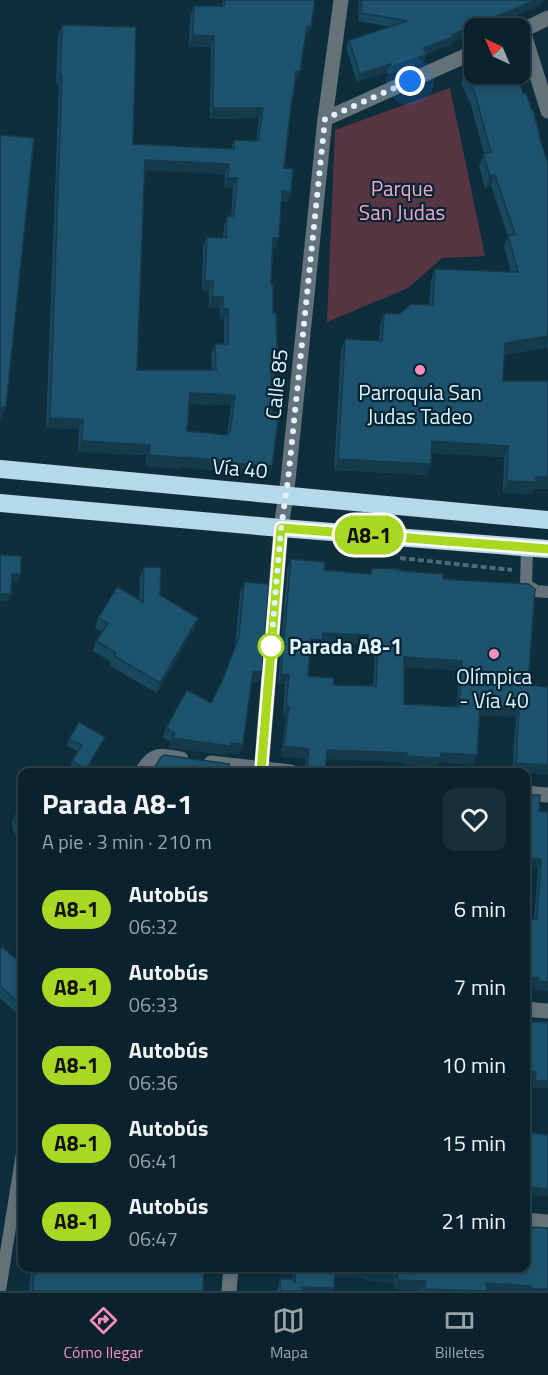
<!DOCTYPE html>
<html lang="es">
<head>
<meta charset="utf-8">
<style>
	:root { --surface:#0a222d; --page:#182f39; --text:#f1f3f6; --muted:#99a4aa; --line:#2a3f49; --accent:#fe8ebc }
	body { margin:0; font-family:"Titillium Web",sans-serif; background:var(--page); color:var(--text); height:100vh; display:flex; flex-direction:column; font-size:22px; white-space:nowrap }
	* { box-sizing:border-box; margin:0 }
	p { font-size:20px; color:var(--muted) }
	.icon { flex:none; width:33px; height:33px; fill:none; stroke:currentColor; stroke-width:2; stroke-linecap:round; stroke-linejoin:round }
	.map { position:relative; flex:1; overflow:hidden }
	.drawer { position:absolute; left:18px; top:768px; width:512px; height:504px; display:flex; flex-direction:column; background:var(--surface); border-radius:12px; box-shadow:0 3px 9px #0003,0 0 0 2px var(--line) }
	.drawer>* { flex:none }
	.badge { padding:0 12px; border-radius:20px; font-size:21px; line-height:39px }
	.needle { width:39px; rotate:316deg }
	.buttons { position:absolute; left:464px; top:18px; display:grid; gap:12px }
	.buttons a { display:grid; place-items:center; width:66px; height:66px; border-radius:12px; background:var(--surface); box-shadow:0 3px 9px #0003,0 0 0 2px var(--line); font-size:30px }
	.you { position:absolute; width:30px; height:30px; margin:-15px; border:4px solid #fff; border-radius:50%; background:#1a73e8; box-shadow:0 0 0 9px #1a73e833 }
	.map>.badge { position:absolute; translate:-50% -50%; box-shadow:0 0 0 3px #fff }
	.round { display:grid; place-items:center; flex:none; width:63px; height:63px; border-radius:12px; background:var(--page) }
	.overview { display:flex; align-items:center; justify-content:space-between; height:102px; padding:0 24px }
	h1 { font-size:28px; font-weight:700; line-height:45px }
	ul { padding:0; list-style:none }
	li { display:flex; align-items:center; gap:18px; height:78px; padding:0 24px }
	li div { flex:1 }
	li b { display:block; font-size:22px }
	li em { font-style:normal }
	li .badge { min-width:66px; font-weight:700; text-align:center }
	.menu { display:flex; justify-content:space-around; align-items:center; height:84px; border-top:2px solid var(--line); background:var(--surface); font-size:16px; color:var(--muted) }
	.menu a { display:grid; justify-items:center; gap:3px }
	.menu .on { color:var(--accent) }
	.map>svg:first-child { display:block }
	.green { fill:#583543 }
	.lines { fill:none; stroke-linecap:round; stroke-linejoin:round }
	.path { stroke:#4e6a76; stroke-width:4; stroke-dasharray:6 3; stroke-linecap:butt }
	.lane { stroke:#64727a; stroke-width:12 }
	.street { stroke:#64727a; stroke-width:15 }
	.highway { stroke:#b5d8eb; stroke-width:18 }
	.wall { fill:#19475d; fill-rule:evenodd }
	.shaded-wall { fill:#143a4c }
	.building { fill:#1d536c; stroke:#143a4c; stroke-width:1.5; fill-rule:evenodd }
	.line-casing { stroke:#fff; stroke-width:14 }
	.line { stroke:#a8d822; stroke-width:9 }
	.walk { stroke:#e2f3fd; stroke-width:6; stroke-dasharray:0 10.8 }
	.poi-dot { fill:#fe8ebc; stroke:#032432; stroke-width:2 }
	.stop-dot { fill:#fff; stroke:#a8d822; stroke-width:3 }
	.labels { text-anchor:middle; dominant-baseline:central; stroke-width:4.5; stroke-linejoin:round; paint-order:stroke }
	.park-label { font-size:21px; fill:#f7a8c7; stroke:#032432 }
	.street-label { font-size:21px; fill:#e2f3fd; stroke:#032432 }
	.poi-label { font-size:21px; fill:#e2f3fd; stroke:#032432 }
	.stop-label { font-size:21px; font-weight:bold; fill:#e2f3fd; stroke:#032432; text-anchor:start }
</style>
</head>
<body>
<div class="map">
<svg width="548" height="1291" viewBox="0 0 548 1291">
	<rect width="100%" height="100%" fill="#0e2e3c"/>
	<path class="green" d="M450 88 485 256 442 258 408 288 327 322 335 130Z"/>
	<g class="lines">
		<path class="path" d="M400 558 512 570"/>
		<g class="lane">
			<path d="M527 548 526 585 536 591 548 592"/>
			<path d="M0 1290 22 1153"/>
		</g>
		<g class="street">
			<path d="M523 31 548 111"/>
			<path d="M519 32 548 18"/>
			<path d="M325 119 474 52"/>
			<path d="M211 763 291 772"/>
			<path d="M142 772C154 752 160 756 181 759"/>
			<path d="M261 772 281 528 288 480 325 119 341 0"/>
			<path d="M525 793 548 795"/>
			<path d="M525 1009 548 1011"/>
			<path d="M525 1220 548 1222"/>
			<path d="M229 1291 231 1268"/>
		</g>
		<g class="highway">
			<path d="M0 469 548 520"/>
			<path d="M0 503 281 528 548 549"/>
		</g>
	</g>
	<g class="wall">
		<path d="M223 0H315L311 26 307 37H305L300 72 295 82 291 103 284 168 288 202H281L276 249 273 248 271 284 278 368 274 378H271L272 466 269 477 222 473V471L181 467 180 469 146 466 147 455 78 452 79 429 46 428 59 85H56L58 36 62 25 133 144 231 149 234 140 256 141 259 118 210 119 211 47 189 46 190 17 194 6H222ZM145 170 225 174 224 188H233L231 216H227L224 226 223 237H207L203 247 202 291H209V308H220V319H224V344H215L211 355 212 370H137ZM189 404 231 405 227 435 187 431Z"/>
		<path d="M359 0H545L542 1 541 5 452 42 450 45 426 54 423 63 389 74 388 72 357 82 346 48 349 40 391 27 358 21 359 10H357Z"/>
		<path d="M466 72 539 137 548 163V351L547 347 505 355 503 381 533 489 532 494 503 493 504 457 431 453V464L426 475 334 470 341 351 345 339 379 341 380 325 384 313 399 314 429 305 431 281 435 269 511 272 504 247 508 236 491 186 485 188 479 166 484 154 471 105 461 83Z"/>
		<path d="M291 559 324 570 370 574 372 568 400 571 443 579 528 685 548 774 512 772 516 717 480 715 477 755 474 765 439 762 437 767 404 765V762L326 759 325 772H305L306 759 281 756 286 716H283L285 684H278L287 569ZM322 642 364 644V650L375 651 373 686 333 685 308 676 310 648 319 649ZM404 667 459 670 457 707 404 704Z"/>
		<path d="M144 567 160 595 195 627 157 693 110 666 111 662 93 651 96 641 102 632 95 628 98 618 139 600 140 577Z"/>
		<path d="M244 582 259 682H252L243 744 239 754 228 753 227 755 169 748 171 742 163 738 166 728 211 703 222 681 235 647 240 592Z"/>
		<path d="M69 739 102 744 86 772H76L70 769 72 761 78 752 67 746Z"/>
		<path d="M22 784V796L18 792 19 789Z"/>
		<path d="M22 805V840L16 836 13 830 12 824 17 810Z"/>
		<path d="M539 811 548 991 535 990V987L525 986V919H534L538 868Z"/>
		<path d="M0 950 22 964V1018L0 998Z"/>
		<path d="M525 1022H548V1088H533V1079H525Z"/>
		<path d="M548 1127V1196L525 1195V1170L529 1140 531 1133 548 1135Z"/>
		<path d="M530 1227 548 1291H422L394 1289 395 1283 364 1280V1278L334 1277V1288L333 1291H277L280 1279H292L294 1268H525Z"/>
		<path d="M31 1268H204L203 1291H29Z"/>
	</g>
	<g class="shaded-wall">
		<path d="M536 0H545L542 1 541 5 484 28H474V32L452 42 450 45 421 56 424 48 452 35Z"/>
		<path d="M360 2H362L359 10H357Z"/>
		<path d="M307 26H311L307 37 303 36Z"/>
		<path d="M193 35 214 36 211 47 189 46Z"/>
		<path d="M426 55 423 63 389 74 392 66Z"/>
		<path d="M391 64 388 72 357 82 360 74Z"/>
		<path d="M296 71 300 72 296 82H293Z"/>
		<path d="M60 75H62L59 85H56Z"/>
		<path d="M213 108H263L259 118 210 119Z"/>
		<path d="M145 160 229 164 225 174 141 170Z"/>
		<path d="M495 175 491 186 485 188 490 176Z"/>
		<path d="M228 178H237L233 188H224Z"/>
		<path d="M282 191 291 192 288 202H278Z"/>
		<path d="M273 238H279L276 249 269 248Z"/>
		<path d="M205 281H213L209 291H202Z"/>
		<path d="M212 297H223L220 308H209Z"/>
		<path d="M223 309H228L224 319H220Z"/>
		<path d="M548 336 547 347 501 355 505 343Z"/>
		<path d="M271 368H278L274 378H267Z"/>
		<path d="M190 393 235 395 231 405 187 404Z"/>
		<path d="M2 407H6L1 421H0Z"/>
		<path d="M50 418 83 419 79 429 46 428Z"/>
		<path d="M82 441 150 445 147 455 78 452Z"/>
		<path d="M432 441 508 446 504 457 428 453Z"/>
		<path d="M149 455 184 457 226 461 222 471 181 467 180 469 146 466Z"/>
		<path d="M338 459 431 464 426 475 334 470Z"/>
		<path d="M226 463 272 466 269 477 222 473Z"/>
		<path d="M536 477H548V489H533L532 494 503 493 507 481Z"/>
		<path d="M12 574H21L18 582 9 581Z"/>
		<path d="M0 594H11L8 602 0 601Z"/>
		<path d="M198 618 195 627 157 693 160 683Z"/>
		<path d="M323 633 368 635 364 644 322 642 319 649 307 648 311 639Z"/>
		<path d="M367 641H378L375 651 364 650Z"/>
		<path d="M404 657 462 661 459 670 401 667Z"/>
		<path d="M253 672H262L259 682H249Z"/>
		<path d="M281 674 289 675 285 684H278Z"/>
		<path d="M286 706 289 707 286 716H283Z"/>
		<path d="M480 706 519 708 516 717 477 715Z"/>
		<path d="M105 737 102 744 86 772H85Z"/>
		<path d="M172 738 231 743 243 744 239 754 228 753 227 755 169 748Z"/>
		<path d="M284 746 309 749 306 759 281 756Z"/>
		<path d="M328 750 407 753 404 762 325 759 323 761Z"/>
		<path d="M441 753 477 755 474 765 439 762 437 767 404 765 407 756Z"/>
		<path d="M516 763 548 765V774L512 772Z"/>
		<path d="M525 858 541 859 538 868 525 867Z"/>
		<path d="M525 977 539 978 535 987 525 986Z"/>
		<path d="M538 981 548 982V991L535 990Z"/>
		<path d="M525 1072H536L533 1079H525Z"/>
		<path d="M535 1081H548V1088H533Z"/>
		<path d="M527 1187 548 1189V1196L525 1195Z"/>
		<path d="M334 1268H367L364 1278 331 1276Z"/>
		<path d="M367 1271 398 1273 395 1283 364 1280Z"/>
		<path d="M398 1280 426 1281 422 1290 394 1289Z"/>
		<path d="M486 1283 531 1286 529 1291H483Z"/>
		<path d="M301 1287 334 1288 333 1291H299Z"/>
		<path d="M425 1289 468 1291H424Z"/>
		<path d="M531 1289H548V1291H530Z"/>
	</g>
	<g class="building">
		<path d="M225 0H315L311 26H307L300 72 296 71 293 98H292L284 168 293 169 291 192 282 191 279 238H273L271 284H273V313H276L278 368H271L272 413H279L272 466 226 463V461L184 457V458L149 455 150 445 82 441 83 419 50 418 62 75H60L62 25 136 27 133 144 234 149V140L258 141 263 108H213L214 36 193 35 194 6H224ZM145 160 229 164 228 178H237L234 216H227L226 238 207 237 205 281H213L212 297H223V309H228V344H215L216 370H137ZM190 393 235 395 230 432H228V435L187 431Z"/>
		<path d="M361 0H536L452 35 453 37 424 48 426 55 392 66 391 64 360 74 349 40 407 21 361 13 362 2H360Z"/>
		<path d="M474 68V74H515L524 94 526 93 532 110H533L540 136H539L548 163V336L505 343 503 381H548V477H536V482L507 481 508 446 432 441 431 464 338 459 345 339 382 341 384 313 399 314 411 304 433 305 435 269 518 272 508 236 515 234 495 175 490 176 483 154 491 152 475 94 466 72Z"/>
		<path d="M0 135 34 138 6 407H2L0 423Z"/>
		<path d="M0 555 21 556V574H12L11 594H0Z"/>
		<path d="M291 559 325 562 324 570 371 574 372 568 400 569V571L443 574V579L528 584 535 589 528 685 548 687V765L516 763 519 708 480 706 477 755 441 753V758L407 756V753L328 750 327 752 325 772H307L309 749 284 746 289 707 286 706 289 675 281 674ZM323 633 368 635 367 641H378L376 686 333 685 334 678 308 676 311 639 322 640ZM404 657 462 661 459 707 404 704Z"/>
		<path d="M144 567H161L160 595 198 618 160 683 114 656 116 653 96 641 108 623 98 618 117 587 143 602Z"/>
		<path d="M244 582 269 584 262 672H253L243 744 231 743 230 746 172 738 175 733 166 728 187 690 211 703 222 681 239 637Z"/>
		<path d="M79 722 105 737 86 769 72 761 82 745 69 739Z"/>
		<path d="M164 755 229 764V772H152L161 757Z"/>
		<path d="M22 784V791L19 789Z"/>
		<path d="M525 795H540L539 811 548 812V982L538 981 539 978 525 977V919H537L541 859 525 858Z"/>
		<path d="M22 805V831L19 829 16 823 15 816 17 810Z"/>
		<path d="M2 947 22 964V1006L0 986V950Z"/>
		<path d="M525 1022H548V1081H535L536 1072H525Z"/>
		<path d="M531 1133 548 1135V1189L527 1187V1184H525Z"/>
		<path d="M525 1222H530V1227L548 1228V1289H531V1286L486 1283 488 1291 425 1289 426 1281 398 1280V1273L367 1271V1268H347H525Z"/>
		<path d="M34 1268H204L203 1291H33Z"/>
		<path d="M296 1268H335L334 1288 301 1287 305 1291H280V1279H292L295 1282Z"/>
	</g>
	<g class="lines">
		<g class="line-casing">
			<path id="line" d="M261 772 281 528 548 549"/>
		</g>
		<use href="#line" class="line"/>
		<path class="walk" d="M271 646 281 528 288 480 325 119 410 81"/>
	</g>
	<g class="poi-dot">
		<circle cx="420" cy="370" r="6"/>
		<circle cx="494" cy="654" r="6"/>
	</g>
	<circle class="stop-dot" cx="271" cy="646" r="12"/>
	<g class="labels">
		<g class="park-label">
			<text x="402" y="188">Parque<tspan x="402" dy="24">San Judas</tspan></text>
		</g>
		<g class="street-label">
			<text transform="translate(276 384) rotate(-84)">Calle 85</text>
			<text transform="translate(240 468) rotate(5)">Vía 40</text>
		</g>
		<g class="poi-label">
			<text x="420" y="392">Parroquia San<tspan x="420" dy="24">Judas Tadeo</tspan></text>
			<text x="494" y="676">Olímpica<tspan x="494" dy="24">- Vía 40</tspan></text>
		</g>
		<g class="stop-label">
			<text x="289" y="646">Parada A8-1</text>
		</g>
	</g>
</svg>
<div class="buttons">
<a><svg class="needle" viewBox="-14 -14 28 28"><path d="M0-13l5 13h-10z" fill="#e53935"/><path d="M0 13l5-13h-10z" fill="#99a4aa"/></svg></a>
</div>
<div class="you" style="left:410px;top:81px"></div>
<b class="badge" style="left:369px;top:535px;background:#a8d822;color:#111">A8-1</b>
<section class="drawer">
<div class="overview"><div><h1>Parada A8-1</h1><p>A pie · 3 min · 210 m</p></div><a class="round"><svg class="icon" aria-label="heart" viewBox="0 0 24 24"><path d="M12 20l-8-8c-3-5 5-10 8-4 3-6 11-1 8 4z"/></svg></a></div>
<ul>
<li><span class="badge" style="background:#a8d822;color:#111">A8-1</span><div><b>Autobús</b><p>06:32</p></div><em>6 min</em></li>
<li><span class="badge" style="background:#a8d822;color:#111">A8-1</span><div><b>Autobús</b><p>06:33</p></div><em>7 min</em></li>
<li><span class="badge" style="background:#a8d822;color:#111">A8-1</span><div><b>Autobús</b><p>06:36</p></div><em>10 min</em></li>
<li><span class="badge" style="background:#a8d822;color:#111">A8-1</span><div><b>Autobús</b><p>06:41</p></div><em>15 min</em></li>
<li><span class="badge" style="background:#a8d822;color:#111">A8-1</span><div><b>Autobús</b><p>06:47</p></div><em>21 min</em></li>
</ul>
</section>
</div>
<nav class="menu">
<a class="on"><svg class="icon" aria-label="directions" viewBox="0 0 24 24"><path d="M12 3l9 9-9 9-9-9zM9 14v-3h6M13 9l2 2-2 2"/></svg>Cómo llegar</a>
<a><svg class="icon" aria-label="map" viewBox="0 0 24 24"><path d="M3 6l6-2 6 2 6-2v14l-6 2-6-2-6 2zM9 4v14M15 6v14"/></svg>Mapa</a>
<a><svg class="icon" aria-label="tickets" viewBox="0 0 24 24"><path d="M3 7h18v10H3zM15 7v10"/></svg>Billetes</a>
</nav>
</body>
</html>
